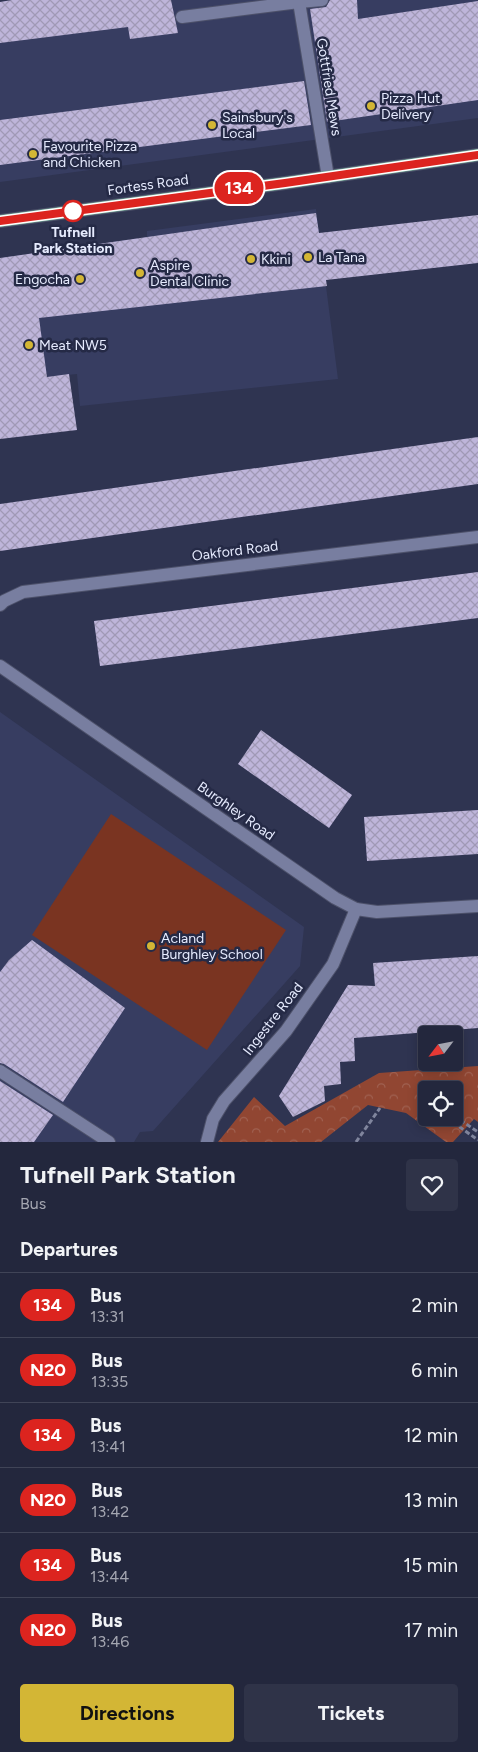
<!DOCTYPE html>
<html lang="en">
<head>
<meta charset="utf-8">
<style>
	:root { --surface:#23273d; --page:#2f3348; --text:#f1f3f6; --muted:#a3a5b0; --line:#404457; --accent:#d3b635 }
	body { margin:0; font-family:Figtree,sans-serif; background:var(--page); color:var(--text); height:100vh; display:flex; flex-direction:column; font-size:19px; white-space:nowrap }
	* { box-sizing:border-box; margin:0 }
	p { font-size:16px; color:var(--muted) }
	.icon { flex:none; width:28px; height:28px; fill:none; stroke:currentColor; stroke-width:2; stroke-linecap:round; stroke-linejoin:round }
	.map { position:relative; height:1142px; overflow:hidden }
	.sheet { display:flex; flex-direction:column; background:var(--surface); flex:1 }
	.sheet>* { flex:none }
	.badge { padding:0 10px; border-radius:16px; font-size:18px; line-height:32px }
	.needle { width:32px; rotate:238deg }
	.fabs { position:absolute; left:418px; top:1026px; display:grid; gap:10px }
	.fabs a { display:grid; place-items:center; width:45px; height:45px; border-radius:5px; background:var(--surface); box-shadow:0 2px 12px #0003,0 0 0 1px var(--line); font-size:25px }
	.map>.badge { position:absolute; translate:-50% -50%; box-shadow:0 0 0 2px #fff }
	h2 { padding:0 20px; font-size:19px; line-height:45px }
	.round { display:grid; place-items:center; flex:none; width:52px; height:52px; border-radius:5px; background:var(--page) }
	.head { display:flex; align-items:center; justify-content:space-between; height:85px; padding:0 20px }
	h1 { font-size:24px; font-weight:700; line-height:38px }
	.primary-button { display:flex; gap:10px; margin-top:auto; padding:10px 20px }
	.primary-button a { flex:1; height:58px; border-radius:5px; background:var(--accent); color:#111; font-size:20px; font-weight:700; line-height:58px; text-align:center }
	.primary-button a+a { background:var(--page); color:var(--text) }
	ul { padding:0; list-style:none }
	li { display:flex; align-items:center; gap:15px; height:65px; padding:0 20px; border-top:1px solid var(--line) }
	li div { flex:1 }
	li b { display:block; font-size:19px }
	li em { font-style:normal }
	li .badge { min-width:55px; font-weight:700; text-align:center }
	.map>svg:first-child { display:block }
	.built { fill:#373d61 }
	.forest { fill:url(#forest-crowns); fill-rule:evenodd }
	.pitch { fill:#7a3421 }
	.building { fill:url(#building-cross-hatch) }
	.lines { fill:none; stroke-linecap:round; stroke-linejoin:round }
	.lane-casing { stroke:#4d516a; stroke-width:14 }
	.street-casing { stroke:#4d516a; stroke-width:14 }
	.primary-casing { stroke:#4d516a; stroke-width:14 }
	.path { stroke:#80859d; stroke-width:3; stroke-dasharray:5 2.5; stroke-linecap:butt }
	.lane { stroke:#787ea0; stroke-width:12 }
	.street { stroke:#787ea0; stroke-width:12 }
	.primary { stroke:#68a791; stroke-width:12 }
	.line-casing { stroke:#fff; stroke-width:11 }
	.line { stroke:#dc241f; stroke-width:8 }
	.poi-dot { fill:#d3b635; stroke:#252a46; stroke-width:2 }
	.stop-dot { fill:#fff; stroke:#dc241f; stroke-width:2.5 }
	.labels { text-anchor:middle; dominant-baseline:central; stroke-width:5; stroke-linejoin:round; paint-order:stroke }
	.street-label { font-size:14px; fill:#e6ebfe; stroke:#252a46 }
	.poi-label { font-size:14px; fill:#e6ebfe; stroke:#252a46; text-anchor:start }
	.stop-label { font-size:14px; font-weight:bold; fill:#e6ebfe; stroke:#252a46 }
</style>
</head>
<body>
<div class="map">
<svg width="478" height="1142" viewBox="0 0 478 1142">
	<defs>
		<pattern id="forest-crowns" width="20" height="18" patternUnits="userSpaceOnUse" patternTransform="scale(1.25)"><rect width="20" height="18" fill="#914632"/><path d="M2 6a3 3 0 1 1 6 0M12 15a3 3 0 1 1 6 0" fill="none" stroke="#a06151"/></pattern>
		<pattern id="building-cross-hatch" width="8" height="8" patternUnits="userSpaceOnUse" patternTransform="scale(1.25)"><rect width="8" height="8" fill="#beb5da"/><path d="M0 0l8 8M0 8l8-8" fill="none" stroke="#a099b6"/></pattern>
	</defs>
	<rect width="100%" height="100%" fill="#2f3451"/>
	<g class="built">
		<path d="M12 0H478V118L0 182V2Z"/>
		<path d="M316 209 338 379 80 406 77 374 47 377 0 258 147 237V231Z"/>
		<path d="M0 712 304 927 300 966 153 1131 140 1132 134 1142H0Z"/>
	</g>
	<path class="forest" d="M478 1066V1122L474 1119 453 1142H446L406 1113 368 1105 321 1142H218L254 1097 285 1126 379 1073ZM426 1090H454V1118H426Z"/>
	<path class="pitch" d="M111 814 286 930 207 1050 32 935Z"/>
	<g class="building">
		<path d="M12 0H171L178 33 130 39 128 27 0 43V2Z"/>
		<path d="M330 0H357L358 19 478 1V100L327 122 310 9 326 7Z"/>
		<path d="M304 81 311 125 0 165V120Z"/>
		<path d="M316 213 319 233 478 215V263L326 280 327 286 39 318 47 377 69 374 77 430 0 439V258Z"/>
		<path d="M478 437V484L0 551V504Z"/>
		<path d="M478 572V618L100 666 94 621Z"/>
		<path d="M261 730 352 795 329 828 238 764Z"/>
		<path d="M478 810V854L367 861 364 817Z"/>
		<path d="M32 940 125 1008 63 1102 4 1064 0 1063V972L9 960Z"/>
		<path d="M478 956V1028L354 1038 355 1061 340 1062 341 1084 324 1086 325 1101 293 1117 279 1096 348 985 375 986 373 963Z"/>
		<path d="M0 1081 53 1115 34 1142H0Z"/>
	</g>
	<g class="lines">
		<g class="lane-casing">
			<path id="lane" d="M0 1071 109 1142"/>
		</g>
		<g class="street-casing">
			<g id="street">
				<path d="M299 2 322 0"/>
				<path d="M182 17 299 2 328 177"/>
				<path d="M0 605 4 601 23 592 478 537"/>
				<path d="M0 666 335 898 356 909 377 912 478 906"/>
				<path d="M207 1142 213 1119 224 1101 286 1031 333 964 356 909"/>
			</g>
		</g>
		<g class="primary-casing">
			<path id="primary" d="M0 221 285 183 478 155"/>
		</g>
		<g class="path">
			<path d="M454 1116 478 1132"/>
			<path d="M447 1118 478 1140"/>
			<path d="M356 1142 380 1108"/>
		</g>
		<use href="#lane" class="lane"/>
		<use href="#street" class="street"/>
		<use href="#primary" class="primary"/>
	</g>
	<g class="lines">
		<g class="line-casing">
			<path id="line" d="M0 221 285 183 478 155"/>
		</g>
		<use href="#line" class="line"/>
	</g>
	<g class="poi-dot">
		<circle cx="371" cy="106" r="5"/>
		<circle cx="212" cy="125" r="5"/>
		<circle cx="33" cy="154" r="5"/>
		<circle cx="308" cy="257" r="5"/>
		<circle cx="251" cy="259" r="5"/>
		<circle cx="140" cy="273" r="5"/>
		<circle cx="80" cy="279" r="5"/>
		<circle cx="29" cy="345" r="5"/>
		<circle cx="151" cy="946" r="5"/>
	</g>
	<circle class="stop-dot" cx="73" cy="211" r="10"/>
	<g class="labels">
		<g class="street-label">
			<text transform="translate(329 87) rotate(81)">Gottfried Mews</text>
			<text transform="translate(148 185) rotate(-8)">Fortess Road</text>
			<text transform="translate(235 551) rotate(-7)">Oakford Road</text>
			<text transform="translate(236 811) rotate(35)">Burghley Road</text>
			<text transform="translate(273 1019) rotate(-52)">Ingestre Road</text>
		</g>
		<g class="poi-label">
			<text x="381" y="98">Pizza Hut<tspan x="381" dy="16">Delivery</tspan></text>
			<text x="222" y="117">Sainsbury's<tspan x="222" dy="16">Local</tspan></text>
			<text x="43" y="146">Favourite Pizza<tspan x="43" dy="16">and Chicken</tspan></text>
			<text x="318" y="257">La Tana</text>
			<text x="261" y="259">Kkini</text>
			<text x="150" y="265">Aspire<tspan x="150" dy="16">Dental Clinic</tspan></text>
			<text x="70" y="279" text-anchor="end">Engocha</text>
			<text x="39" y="345">Meat NW5</text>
			<text x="161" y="938">Acland<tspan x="161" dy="16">Burghley School</tspan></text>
		</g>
		<g class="stop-label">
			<text x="73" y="232">Tufnell<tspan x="73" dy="16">Park Station</tspan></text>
		</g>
	</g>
</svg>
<div class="fabs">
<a><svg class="needle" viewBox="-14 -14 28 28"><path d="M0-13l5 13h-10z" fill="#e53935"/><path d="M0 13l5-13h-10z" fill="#a3a5b0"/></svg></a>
<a><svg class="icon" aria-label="locate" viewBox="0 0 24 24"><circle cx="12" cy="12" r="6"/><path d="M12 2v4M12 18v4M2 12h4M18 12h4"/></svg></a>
</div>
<b class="badge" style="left:239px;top:188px;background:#dc241f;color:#fff">134</b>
</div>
<section class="sheet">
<div class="head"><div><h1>Tufnell Park Station</h1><p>Bus</p></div><a class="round"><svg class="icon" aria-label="heart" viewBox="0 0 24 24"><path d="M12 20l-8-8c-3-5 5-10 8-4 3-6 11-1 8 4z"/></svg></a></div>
<h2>Departures</h2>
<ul>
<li><span class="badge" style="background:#dc241f;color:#fff">134</span><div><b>Bus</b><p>13:31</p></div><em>2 min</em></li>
<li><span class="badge" style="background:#dc241f;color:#fff">N20</span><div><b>Bus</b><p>13:35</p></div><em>6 min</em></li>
<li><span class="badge" style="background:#dc241f;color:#fff">134</span><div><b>Bus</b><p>13:41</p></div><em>12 min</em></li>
<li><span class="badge" style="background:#dc241f;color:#fff">N20</span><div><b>Bus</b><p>13:42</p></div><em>13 min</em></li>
<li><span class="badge" style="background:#dc241f;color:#fff">134</span><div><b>Bus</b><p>13:44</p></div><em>15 min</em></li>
<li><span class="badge" style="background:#dc241f;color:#fff">N20</span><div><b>Bus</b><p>13:46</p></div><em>17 min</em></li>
</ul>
<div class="primary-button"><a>Directions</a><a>Tickets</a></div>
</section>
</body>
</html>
